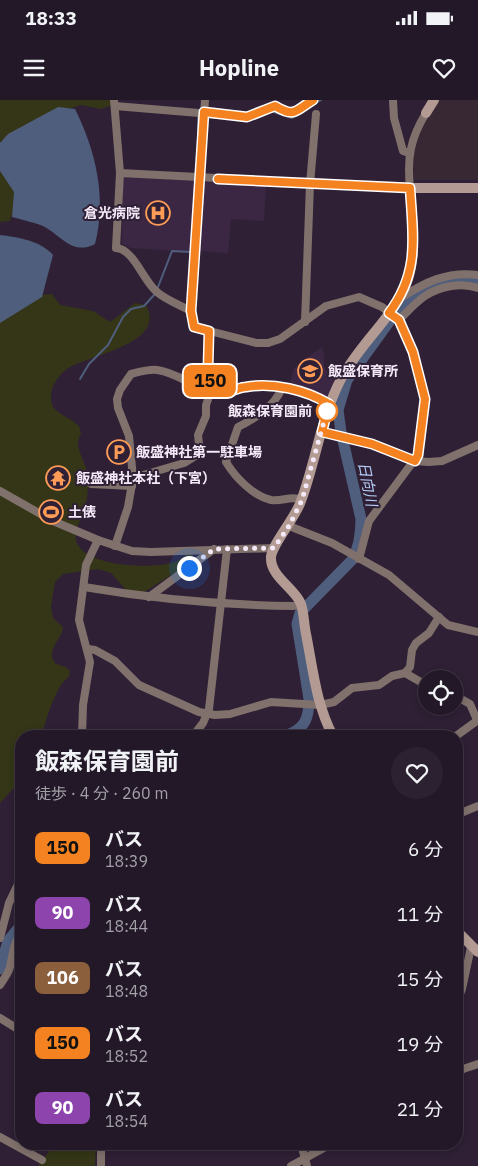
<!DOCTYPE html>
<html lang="ja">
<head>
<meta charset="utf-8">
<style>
	:root { --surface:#231828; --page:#2b2130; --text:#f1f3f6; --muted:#a3a0a8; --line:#403745 }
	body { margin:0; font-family:"IBM Plex Sans","Noto Sans JP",sans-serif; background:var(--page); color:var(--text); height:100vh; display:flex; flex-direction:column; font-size:19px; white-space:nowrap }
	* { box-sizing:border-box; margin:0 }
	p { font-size:16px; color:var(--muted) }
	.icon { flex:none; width:28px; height:28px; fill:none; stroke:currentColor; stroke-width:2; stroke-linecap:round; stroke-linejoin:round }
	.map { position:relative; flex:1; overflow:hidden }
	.panel { position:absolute; left:15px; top:630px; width:448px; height:420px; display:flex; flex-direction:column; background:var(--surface); border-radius:20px; box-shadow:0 2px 8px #0003,0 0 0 1px var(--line) }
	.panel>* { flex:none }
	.badge { padding:0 10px; border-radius:8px; font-size:18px; line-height:32px }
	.fabs { position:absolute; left:418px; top:570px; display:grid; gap:10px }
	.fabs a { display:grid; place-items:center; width:45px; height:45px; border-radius:50%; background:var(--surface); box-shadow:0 2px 8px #0003,0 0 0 1px var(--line); font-size:25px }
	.you { position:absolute; width:25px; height:25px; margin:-12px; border:4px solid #fff; border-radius:50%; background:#1a73e8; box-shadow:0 0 0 8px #1a73e833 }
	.map>.badge { position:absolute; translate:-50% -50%; box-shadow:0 0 0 2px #fff }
	.round { display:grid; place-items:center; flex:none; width:52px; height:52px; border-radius:26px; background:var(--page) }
	.overview { display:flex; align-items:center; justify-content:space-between; height:85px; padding:0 20px }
	h1 { font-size:24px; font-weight:700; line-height:38px }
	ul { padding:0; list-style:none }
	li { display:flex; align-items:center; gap:15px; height:65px; padding:0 20px }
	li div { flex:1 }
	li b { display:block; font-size:19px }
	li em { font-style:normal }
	li .badge { min-width:55px; font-weight:700; text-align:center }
	.status { display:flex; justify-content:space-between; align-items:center; height:35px; padding:0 25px; background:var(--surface); direction:ltr }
	.status svg { height:14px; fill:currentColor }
	header { display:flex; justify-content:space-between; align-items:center; height:65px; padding:0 20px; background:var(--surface); font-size:22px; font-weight:700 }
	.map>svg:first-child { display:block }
	.industrial { fill:#382834 }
	.built { fill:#3b2743 }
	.green { fill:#343617 }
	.water { fill:#4f5e7d }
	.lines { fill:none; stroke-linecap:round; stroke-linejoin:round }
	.stream { stroke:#4f5e7d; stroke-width:2 }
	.river { stroke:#4f5e7d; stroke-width:11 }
	.street { stroke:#80716c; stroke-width:8 }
	.secondary { stroke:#b39b93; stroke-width:10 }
	.line-casing { stroke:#fff; stroke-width:11 }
	.line { stroke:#f58220; stroke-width:8 }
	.walk { stroke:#f5eaf9; stroke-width:5; stroke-dasharray:0 9 }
	.stop-dot { fill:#fff; stroke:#f58220; stroke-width:2.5 }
	.labels { text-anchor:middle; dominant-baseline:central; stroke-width:4; stroke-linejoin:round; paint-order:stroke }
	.poi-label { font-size:14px; font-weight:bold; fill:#f5eaf9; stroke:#2f2035; text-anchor:start }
	.stop-label { font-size:14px; font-weight:bold; fill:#f5eaf9; stroke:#2f2035; text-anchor:end }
	.water-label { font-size:15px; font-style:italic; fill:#b6ccf8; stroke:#2f2035 }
</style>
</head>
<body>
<div class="status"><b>18:33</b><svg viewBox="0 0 49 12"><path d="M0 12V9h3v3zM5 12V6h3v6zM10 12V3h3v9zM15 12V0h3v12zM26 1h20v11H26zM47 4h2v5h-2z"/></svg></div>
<header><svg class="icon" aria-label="menu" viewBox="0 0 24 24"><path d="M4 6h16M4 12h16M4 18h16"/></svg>Hopline<svg class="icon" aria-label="heart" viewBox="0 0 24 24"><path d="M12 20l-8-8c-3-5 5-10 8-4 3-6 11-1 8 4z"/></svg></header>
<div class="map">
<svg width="478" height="1066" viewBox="0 0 478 1066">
	<rect width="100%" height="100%" fill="#2f2035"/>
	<path class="industrial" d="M439 0H478V80H414V52L419 32Z"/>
	<g class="built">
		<path d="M123 77 195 81 190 152 131 148 122 144Z"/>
		<path d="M207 82 266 86 264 121 231 119 228 153 200 151 204 84Z"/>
		<path d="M320 248H322L324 255V267L336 283 328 299 289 285 294 268Z"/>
	</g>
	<g class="green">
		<path d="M0 0H111L112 5 101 9 81 5 62 11 19 94 10 121 0 122Z"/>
		<path d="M52 194 60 205 93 211 110 222 135 203 146 205C168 244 88 255 67 269 60 274 52 284 51 294 51 300 51 304 54 308 61 316 72 319 79 326L81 334C72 347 87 362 88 377 88 385 88 395 86 403 84 415 74 428 76 440 82 467 151 469 171 463 179 461 185 456 191 452L194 461 144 492 127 491 111 473 98 469 63 474 55 482 51 506 53 518 63 527C62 540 44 551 56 564L66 567 70 571 69 577C56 584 46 621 41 636H21V680L0 703V210L28 196Z"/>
		<path d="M55 1044H96L95 1066H38Z"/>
	</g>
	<g class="water">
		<path d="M58 7 75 9C96 51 107 99 95 144 72 156 61 135 43 126 33 122 22 120 12 117L14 92 0 71V43L8 34Z"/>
		<path d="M0 135C18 137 41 141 53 155L42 197 0 223Z"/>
	</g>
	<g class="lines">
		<g class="stream">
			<path d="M271 11 292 18 321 0"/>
			<path d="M198 49V16"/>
			<path d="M158 187 172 151 191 152V147"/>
			<path d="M80 279 89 264 108 245 123 217 131 209 144 206 154 195"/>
		</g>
		<g class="river">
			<path d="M285 636C305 629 309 619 309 599L297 524 300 513 352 460C359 448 361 433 361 419L341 332 338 310 347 280 402 204 433 184 446 179 458 177 478 180"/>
			<path d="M0 869 8 841 21 825"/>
		</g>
		<g class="street">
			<path d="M114 0 120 73 116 148C134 149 143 181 157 192 166 200 180 205 191 211"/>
			<path d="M205 0 191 211 194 227 256 243H268L280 239 326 206 359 197 382 207 399 220"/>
			<path d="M393 0 394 18 403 51 409 53"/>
			<path d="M115 6 247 17 275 6 291 13 313 0"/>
			<path d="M120 73 410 88C407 58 410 39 426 13"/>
			<path d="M399 199C425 182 447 171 478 175"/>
			<path d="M305 222 310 84 316 14"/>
			<path d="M282 288C274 307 256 318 238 327L226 362C235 377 253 396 271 400 282 402 291 395 302 400"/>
			<path d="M322 332 372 344 415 361 429 362 442 361 478 345"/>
			<path d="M133 378 184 363 200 353 198 335 206 316V305L211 291 208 269 209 231"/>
			<path d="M91 384 132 386"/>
			<path d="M0 391 53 421 98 440"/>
			<path d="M289 426 332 443 389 475 448 525 478 532"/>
			<path d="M115 446 128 407 133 378 129 336 118 308 117 299 120 290 131 274C139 272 149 269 157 270 176 272 192 287 211 291 223 294 233 289 244 287 270 282 308 291 329 304"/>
			<path d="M359 459 369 421 418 355 425 299 413 252 399 220C407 212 416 202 425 196 440 186 462 182 478 188"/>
			<path d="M84 487C154 499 223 505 294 506L301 504"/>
			<path d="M149 497 214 449"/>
			<path d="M88 549 95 550 115 561 139 585 199 612 215 615 230 614 271 602 320 605 334 602 352 588 379 585 392 576 405 573 410 567 412 550 416 543 429 533 439 517"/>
			<path d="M405 573 426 585"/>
			<path d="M454 595 470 604 477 620"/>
			<path d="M82 636 83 605 90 562 79 520 86 465 98 440 132 451 151 452 274 448"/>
			<path d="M193 636 203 623 209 609 227 449"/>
			<path d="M456 636 478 620"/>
			<path d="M456 715 478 706"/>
			<path d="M0 838 9 803 21 778"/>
			<path d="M0 885C3 880 7 875 9 870 13 859 12 843 21 835"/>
			<path d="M456 904 462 889 471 847"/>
			<path d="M0 918 21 931"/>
			<path d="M456 962 463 969 456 973"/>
			<path d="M463 969 478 964"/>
			<path d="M0 1037 42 1060"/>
			<path d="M301 1044 307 1066"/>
			<path d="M101 1066V1044"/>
			<path d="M291 1066 331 1044"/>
		</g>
		<g class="secondary">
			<path d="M426 13 434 0"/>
			<path d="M333 636C316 604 313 569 306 534 304 525 304 513 301 504 295 488 270 477 271 457 272 444 296 417 301 401 316 361 321 317 341 279 357 249 382 227 399 199 420 166 412 125 410 88H478"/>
			<path d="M456 830 478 852"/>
		</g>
	</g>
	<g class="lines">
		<g class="line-casing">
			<path id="line" d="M218 79 410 88C413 136 420 172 389 213L399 220 413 252 425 299 418 355 415 361 372 344 322 332 329 304C306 290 273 282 246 287 241 287 236 290 231 291 225 293 217 292 211 292L208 269 209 231 194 227 191 211 204 12 247 17 275 6C295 18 295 11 313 0"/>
		</g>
		<use href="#line" class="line"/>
		<path class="walk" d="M189 468 214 449 274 448 289 426 302 400 327 311"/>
	</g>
	<defs>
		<g id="hospital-ring" transform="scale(1.25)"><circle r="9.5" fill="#2f2035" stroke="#fe9c57" stroke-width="1.5"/><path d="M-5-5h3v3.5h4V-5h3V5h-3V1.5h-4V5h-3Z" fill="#fe9c57"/></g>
		<g id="school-ring" transform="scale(1.25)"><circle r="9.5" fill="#2f2035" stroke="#fe9c57" stroke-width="1.5"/><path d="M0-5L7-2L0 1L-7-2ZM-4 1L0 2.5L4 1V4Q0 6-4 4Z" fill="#fe9c57"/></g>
		<g id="parking-ring" transform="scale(1.25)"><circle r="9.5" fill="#2f2035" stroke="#fe9c57" stroke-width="1.5"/><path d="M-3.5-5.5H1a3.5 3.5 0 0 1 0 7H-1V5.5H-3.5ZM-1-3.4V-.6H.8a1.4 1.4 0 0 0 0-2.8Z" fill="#fe9c57"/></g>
		<g id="temple-ring" transform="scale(1.25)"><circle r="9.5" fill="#2f2035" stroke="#fe9c57" stroke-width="1.5"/><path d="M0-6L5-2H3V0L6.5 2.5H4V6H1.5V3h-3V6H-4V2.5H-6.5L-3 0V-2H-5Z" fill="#fe9c57"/></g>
		<g id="stadium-ring" transform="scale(1.25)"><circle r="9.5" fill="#2f2035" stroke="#fe9c57" stroke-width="1.5"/><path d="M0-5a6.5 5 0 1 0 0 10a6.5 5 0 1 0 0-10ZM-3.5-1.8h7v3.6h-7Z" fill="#fe9c57"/></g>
	</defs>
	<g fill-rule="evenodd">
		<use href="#hospital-ring" x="158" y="113"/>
		<use href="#school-ring" x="310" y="271"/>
		<use href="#parking-ring" x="119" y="352"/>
		<use href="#temple-ring" x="58" y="378"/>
		<use href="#stadium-ring" x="51" y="412"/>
	</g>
	<circle class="stop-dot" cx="327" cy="311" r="10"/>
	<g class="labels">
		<g class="poi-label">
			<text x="140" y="113" text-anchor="end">倉光病院</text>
			<text x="328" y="271">飯盛保育所</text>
			<text x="136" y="352">飯盛神社第一駐車場</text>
			<text x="76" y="378">飯盛神社本社（下宮）</text>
			<text x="68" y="412">土俵</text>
		</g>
		<g class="stop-label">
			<text x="312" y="311">飯森保育園前</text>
		</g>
		<g class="water-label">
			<text transform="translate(368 384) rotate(79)">日向川</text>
		</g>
	</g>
</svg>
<div class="fabs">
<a><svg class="icon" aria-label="locate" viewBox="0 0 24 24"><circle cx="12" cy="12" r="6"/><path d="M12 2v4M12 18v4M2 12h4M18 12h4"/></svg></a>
</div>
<div class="you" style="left:189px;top:468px"></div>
<b class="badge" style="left:210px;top:281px;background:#f58220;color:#111">150</b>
<section class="panel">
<div class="overview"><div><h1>飯森保育園前</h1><p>徒歩 · 4 分 · 260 m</p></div><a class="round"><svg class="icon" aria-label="heart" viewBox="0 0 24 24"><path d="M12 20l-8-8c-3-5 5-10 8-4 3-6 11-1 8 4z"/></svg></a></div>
<ul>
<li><span class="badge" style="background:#f58220;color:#111">150</span><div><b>バス</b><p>18:39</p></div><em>6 分</em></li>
<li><span class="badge" style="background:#8e44ad;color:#fff">90</span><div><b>バス</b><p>18:44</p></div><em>11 分</em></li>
<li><span class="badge" style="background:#8b5e3c;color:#fff">106</span><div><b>バス</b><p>18:48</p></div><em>15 分</em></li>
<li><span class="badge" style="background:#f58220;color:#111">150</span><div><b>バス</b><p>18:52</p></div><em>19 分</em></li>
<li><span class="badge" style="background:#8e44ad;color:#fff">90</span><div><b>バス</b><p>18:54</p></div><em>21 分</em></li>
</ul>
</section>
</div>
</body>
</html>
